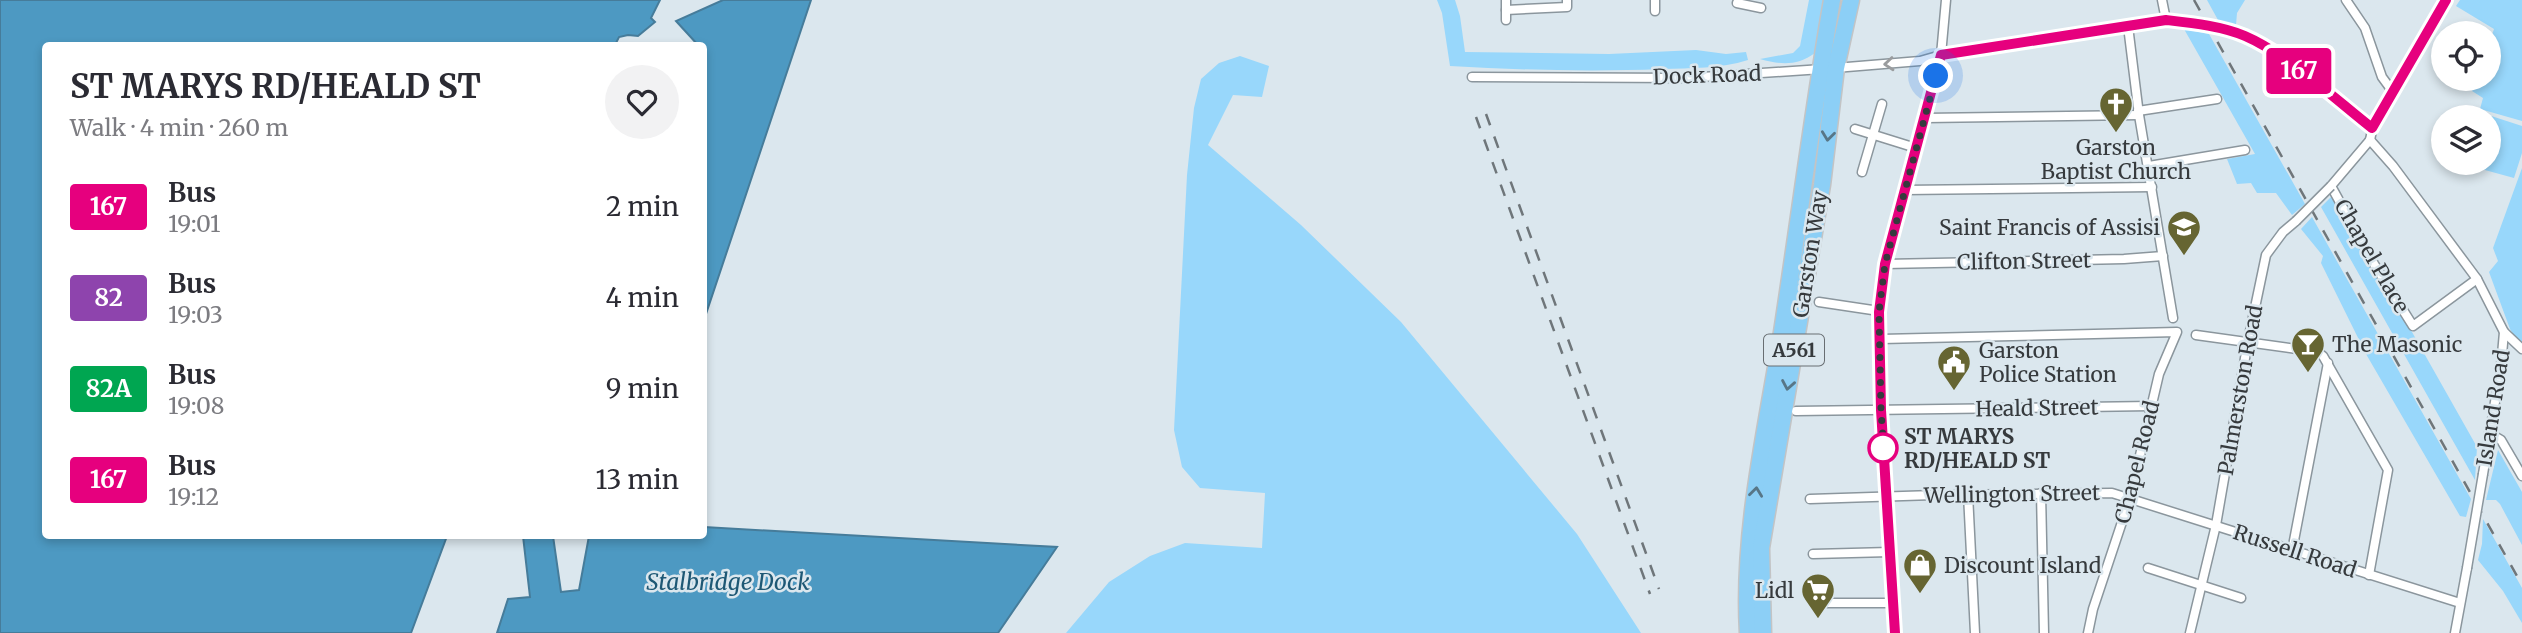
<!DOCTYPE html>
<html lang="en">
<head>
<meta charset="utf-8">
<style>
	:root { --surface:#fff; --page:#f2f2f3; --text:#2b2b33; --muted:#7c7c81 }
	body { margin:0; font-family:Merriweather,serif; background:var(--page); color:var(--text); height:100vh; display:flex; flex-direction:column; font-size:26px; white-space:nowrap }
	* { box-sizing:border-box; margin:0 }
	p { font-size:23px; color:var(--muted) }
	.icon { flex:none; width:38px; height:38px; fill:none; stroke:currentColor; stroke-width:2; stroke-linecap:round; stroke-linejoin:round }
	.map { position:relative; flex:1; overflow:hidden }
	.details { position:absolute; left:42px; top:42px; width:665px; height:497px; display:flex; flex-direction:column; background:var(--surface); border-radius:7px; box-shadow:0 4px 10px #0003 }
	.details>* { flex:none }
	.badge { padding:0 14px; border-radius:5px; font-size:24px; line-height:46px }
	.tools { position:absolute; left:2431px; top:21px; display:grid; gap:14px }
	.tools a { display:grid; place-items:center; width:70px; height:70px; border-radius:50%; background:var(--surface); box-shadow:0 4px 10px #0003; font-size:35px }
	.you { position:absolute; width:35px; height:35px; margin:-18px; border:5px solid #fff; border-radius:50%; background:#1a73e8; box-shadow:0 0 0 10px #1a73e833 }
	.map>.badge { position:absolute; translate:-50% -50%; box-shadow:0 0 0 4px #fff }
	.round { display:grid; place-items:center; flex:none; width:74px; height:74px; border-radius:37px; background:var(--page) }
	.summary { display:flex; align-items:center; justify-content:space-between; height:119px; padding:0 28px }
	h1 { font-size:33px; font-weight:700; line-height:52px }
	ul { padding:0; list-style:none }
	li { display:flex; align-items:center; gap:21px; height:91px; padding:0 28px }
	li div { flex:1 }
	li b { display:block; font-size:26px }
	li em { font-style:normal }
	li .badge { min-width:77px; font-weight:700; text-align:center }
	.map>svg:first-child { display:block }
	.green { fill:#98d7fb }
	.water { fill:#4d99c2; stroke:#467c9a; stroke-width:2 }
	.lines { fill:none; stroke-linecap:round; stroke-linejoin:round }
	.street-casing { stroke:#8b969d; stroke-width:11 }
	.highway-casing { stroke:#c3c4c5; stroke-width:19 }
	.street { stroke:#fff; stroke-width:8 }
	.highway { stroke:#8ccff6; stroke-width:16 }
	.rail { stroke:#6f767a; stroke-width:2.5; stroke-dasharray:12 12; stroke-linecap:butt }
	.street-bridge-casing { stroke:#8b969d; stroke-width:11; stroke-linecap:butt }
	.street-bridge { stroke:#fff; stroke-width:8 }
	.oneway { stroke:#9a9c9e }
	.oneway2 { stroke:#587687 }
	.line-casing { stroke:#fff; stroke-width:16 }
	.line { stroke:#e6007e; stroke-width:10 }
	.walk { stroke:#363a3d; stroke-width:7; stroke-dasharray:0 12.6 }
	.stop-dot { fill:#fff; stroke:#e6007e; stroke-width:3.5 }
	.labels { text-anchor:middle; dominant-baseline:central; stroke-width:5; stroke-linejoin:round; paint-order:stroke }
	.shield { fill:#dbe7ee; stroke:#686e72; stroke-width:2 }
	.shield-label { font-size:19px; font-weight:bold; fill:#363a3d }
	.street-label { font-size:21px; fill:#363a3d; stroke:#dbe7ee }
	.poi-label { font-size:21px; fill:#363a3d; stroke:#dbe7ee; text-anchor:start }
	.stop-label { font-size:21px; font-weight:bold; fill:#363a3d; stroke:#dbe7ee; text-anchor:start }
	.water-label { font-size:23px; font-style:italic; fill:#1e5875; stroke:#dbe7ee }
</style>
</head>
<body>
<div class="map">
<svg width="2522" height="633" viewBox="0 0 2522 633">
	<rect width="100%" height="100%" fill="#dbe7ee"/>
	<g class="green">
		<path d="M1437 0H1455L1460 16 1465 52 1609 54 1696 50 1726 54 1746 52 1748 60C1720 69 1691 68 1662 69 1591 72 1521 70 1450 66L1442 13Z"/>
		<path d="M1809 0H1825L1815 53C1797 66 1781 65 1760 59L1793 53 1800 46Z"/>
		<path d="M2207 0H2245L2237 13 2236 25 2218 20Z"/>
		<path d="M2460 0H2522V121L2480 109 2483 98 2472 91 2475 79H2488L2489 44 2494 29 2456 6Z"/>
		<path d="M2184 29 2209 34 2305 204 2292 215 2276 193H2257L2251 183 2237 184 2227 159 2255 154Z"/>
		<path d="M1240 56 1269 66 1262 97 1233 95 1208 145 1301 225 1401 322 1577 534 1641 633H1066L1109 582 1150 556 1185 543 1262 548 1265 493 1200 488 1182 467 1174 430 1187 175 1194 108 1201 79 1219 63Z"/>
		<path d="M2479 112 2522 126V153L2514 178 2463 164 2488 163V117H2478Z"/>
		<path d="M2522 168V348L2510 329 2489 272 2498 261 2493 248Z"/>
		<path d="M2332 196 2351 228 2360 249 2412 332 2477 447 2475 480 2321 207Z"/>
		<path d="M2312 217 2471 499 2466 517 2460 516 2366 354 2321 263 2323 256 2301 229Z"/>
		<path d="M2498 450 2522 492V545L2500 504 2496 500H2486Z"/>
		<path d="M2483 519 2522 588V623L2503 591 2478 560 2482 544Z"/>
	</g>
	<g class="water">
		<path d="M0 0H660L651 18 655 22 638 36 628 35 619 37 615 45 46 46V536H447L411 633H0Z"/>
		<path d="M723 0H811L704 320V46L698 45 676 21Z"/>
		<path d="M704 527 1057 547 998 633H497L508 599 530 597 523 536H553L561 592 579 590 589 536H704Z"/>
	</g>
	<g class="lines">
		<g class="street-casing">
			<g id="street">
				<path d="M1655 0V11"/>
				<path d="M2162 0 2166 20"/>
				<path d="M2346 0 2365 28 2382 77 2393 92"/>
				<path d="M1737 3 1761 8"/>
				<path d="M1506 10 1567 7V0"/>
				<path d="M1506 20V0"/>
				<path d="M2128 26 2139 115 2173 318"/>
				<path d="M2243 35 2267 47 2372 128"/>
				<path d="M1835 68 1920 61 1941 55 1996 45 2166 20 2200 24"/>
				<path d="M1472 77 1687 78 1822 69"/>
				<path d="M2138 111 2217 99"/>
				<path d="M1925 118 2139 115"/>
				<path d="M1855 129 1916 148"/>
				<path d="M2370 140 2393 166 2477 279 2504 332 2501 366 2483 474"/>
				<path d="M2370 140 2331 186 2374 264 2413 326 2477 279"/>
				<path d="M2370 140 2374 121 2446 0"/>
				<path d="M2149 166 2245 150"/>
				<path d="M1862 172 1882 104"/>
				<path d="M1904 190 2152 187"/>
				<path d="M1885 264 2124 259 2163 256"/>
				<path d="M1819 302 1879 311"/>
				<path d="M2504 332 2522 349"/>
				<path d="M2196 335 2318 352 2323 356 2388 470 2369 575"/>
				<path d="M1881 339 2177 332 2159 374 2130 498 2093 609 2088 633"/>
				<path d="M1796 411 2151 406"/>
				<path d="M2489 433 2501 440 2522 476"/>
				<path d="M2041 493 2044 633"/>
				<path d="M1968 494 1975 633"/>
				<path d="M1810 499 1934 495 2112 493 2460 603"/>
				<path d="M2292 551 2328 363"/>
				<path d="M1813 554 1890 552"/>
				<path d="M2148 568 2241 598"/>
				<path d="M1814 603H1893"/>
				<path d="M1895 633 1880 410 1879 311 1885 264 1941 55 1946 0"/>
				<path d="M2190 633 2216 525 2248 341 2266 255 2283 232 2296 221"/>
				<path d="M2455 633 2467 568"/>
			</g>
		</g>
		<g class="highway-casing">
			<g id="highway">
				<path d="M1748 633C1742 532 1766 431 1782 332 1799 221 1813 110 1832 0"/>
				<path d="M1763 633 1761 548 1822 185 1836 68 1851 0"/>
			</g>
		</g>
		<use href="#street" class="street"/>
		<use href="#highway" class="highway"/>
		<g class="rail">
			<path d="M2194 0 2522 585"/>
			<path d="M1486 114 1659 589"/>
			<path d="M1476 117 1650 594"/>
		</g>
		<g class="street-bridge-casing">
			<g id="street-bridge">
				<path d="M2200 24 2243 35"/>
				<path d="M2296 221 2331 186"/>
				<path d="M2467 568 2483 474"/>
			</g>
		</g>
		<use href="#street-bridge" class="street-bridge"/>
	</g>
	<defs><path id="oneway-chevron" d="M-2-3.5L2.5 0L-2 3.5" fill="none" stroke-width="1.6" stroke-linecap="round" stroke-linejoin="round" transform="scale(1.75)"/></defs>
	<use class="oneway" href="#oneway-chevron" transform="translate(1889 64) rotate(175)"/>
	<g class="oneway2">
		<use href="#oneway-chevron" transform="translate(1828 136) rotate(97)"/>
		<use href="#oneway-chevron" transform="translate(1788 385) rotate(100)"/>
		<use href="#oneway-chevron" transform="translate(1756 492) rotate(-83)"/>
	</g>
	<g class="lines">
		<g class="line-casing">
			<path id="line" d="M1895 633 1881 410 1879 312 1885 264 1941 55 2166 20C2192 23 2221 26 2245 36 2287 54 2335 99 2372 128L2446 0"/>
		</g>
		<use href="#line" class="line"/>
		<path class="walk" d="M1883 448 1884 453 1881 410 1879 312 1885 264 1936 76"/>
	</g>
	<defs>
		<g id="church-pin" transform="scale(1.75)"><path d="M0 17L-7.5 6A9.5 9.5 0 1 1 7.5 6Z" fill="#666532" stroke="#dbe7ee"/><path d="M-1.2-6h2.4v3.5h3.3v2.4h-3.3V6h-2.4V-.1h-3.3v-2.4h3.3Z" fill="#fff"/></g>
		<g id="school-pin" transform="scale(1.75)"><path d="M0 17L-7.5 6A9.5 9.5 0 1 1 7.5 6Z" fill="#666532" stroke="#dbe7ee"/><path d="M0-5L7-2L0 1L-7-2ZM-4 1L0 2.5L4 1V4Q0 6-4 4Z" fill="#fff"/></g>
		<g id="bar-pin" transform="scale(1.75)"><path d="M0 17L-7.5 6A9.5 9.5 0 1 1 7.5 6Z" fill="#666532" stroke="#dbe7ee"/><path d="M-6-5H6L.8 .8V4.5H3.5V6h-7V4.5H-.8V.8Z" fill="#fff"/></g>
		<g id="civic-pin" transform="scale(1.75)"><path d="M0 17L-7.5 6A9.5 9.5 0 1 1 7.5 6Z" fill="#666532" stroke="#dbe7ee"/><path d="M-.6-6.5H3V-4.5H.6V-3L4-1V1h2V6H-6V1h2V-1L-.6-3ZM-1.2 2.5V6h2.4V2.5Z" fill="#fff"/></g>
		<g id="shop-pin" transform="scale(1.75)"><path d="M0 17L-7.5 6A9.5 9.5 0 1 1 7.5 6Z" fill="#666532" stroke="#dbe7ee"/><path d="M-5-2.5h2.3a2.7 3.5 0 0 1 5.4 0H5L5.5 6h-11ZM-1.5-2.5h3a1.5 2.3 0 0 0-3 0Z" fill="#fff"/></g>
		<g id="supermarket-pin" transform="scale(1.75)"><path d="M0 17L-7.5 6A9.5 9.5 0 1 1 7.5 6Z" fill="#666532" stroke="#dbe7ee"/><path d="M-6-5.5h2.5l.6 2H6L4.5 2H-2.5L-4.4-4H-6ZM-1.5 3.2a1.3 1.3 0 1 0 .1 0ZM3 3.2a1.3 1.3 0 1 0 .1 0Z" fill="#fff"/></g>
	</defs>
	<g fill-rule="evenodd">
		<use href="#church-pin" x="2116" y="104"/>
		<use href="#school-pin" x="2184" y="227"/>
		<use href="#bar-pin" x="2308" y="344"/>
		<use href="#civic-pin" x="1954" y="362"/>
		<use href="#shop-pin" x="1920" y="565"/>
		<use href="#supermarket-pin" x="1818" y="590"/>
	</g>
	<circle class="stop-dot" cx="1883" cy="448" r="14"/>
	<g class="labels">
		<rect class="shield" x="1764" y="334.5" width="60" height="31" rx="5"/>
		<g class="shield-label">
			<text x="1794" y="350">A561</text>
		</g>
		<g class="street-label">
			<text transform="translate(1707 75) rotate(-2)">Dock Road</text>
			<text transform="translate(1810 254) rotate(-81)">Garston Way</text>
			<text transform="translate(2372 256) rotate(60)">Chapel Place</text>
			<text transform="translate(2024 261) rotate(-1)">Clifton Street</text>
			<text transform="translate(2240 390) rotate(-80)">Palmerston Road</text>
			<text transform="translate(2037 408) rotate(-1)">Heald Street</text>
			<text transform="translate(2493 408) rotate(-81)">Island Road</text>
			<text transform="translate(2137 462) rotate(-76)">Chapel Road</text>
			<text transform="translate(2012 494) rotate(-1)">Wellington Street</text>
			<text transform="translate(2295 551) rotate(18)">Russell Road</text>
		</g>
		<g class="poi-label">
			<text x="2116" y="147" text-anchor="middle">Garston<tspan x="2116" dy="24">Baptist Church</tspan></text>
			<text x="2160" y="227" text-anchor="end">Saint Francis of Assisi</text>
			<text x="2332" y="344">The Masonic</text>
			<text x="1979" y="350">Garston<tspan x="1979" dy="24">Police Station</tspan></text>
			<text x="1944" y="565">Discount Island</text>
			<text x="1794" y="590" text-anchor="end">Lidl</text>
		</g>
		<g class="stop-label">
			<text x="1904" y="436">ST MARYS<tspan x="1904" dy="24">RD/HEALD ST</tspan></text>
		</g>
		<g class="water-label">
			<text x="728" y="581">Stalbridge Dock</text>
		</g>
	</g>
</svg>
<div class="tools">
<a><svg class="icon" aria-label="locate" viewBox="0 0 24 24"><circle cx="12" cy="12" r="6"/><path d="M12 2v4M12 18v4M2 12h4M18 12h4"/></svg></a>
<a><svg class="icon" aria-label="layers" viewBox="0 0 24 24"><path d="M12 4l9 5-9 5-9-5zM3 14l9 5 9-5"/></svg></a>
</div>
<div class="you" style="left:1936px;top:76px"></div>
<b class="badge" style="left:2299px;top:71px;background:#e6007e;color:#fff">167</b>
<section class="details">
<div class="summary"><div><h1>ST MARYS RD/HEALD ST</h1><p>Walk · 4 min · 260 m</p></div><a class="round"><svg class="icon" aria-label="heart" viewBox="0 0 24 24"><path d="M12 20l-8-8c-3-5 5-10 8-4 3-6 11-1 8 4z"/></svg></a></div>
<ul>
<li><span class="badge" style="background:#e6007e;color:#fff">167</span><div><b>Bus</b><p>19:01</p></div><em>2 min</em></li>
<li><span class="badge" style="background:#8e44ad;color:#fff">82</span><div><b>Bus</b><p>19:03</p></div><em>4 min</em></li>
<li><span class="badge" style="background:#00a651;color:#fff">82A</span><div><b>Bus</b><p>19:08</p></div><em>9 min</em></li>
<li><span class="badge" style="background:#e6007e;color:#fff">167</span><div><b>Bus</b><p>19:12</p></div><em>13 min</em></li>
</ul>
</section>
</div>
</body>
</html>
